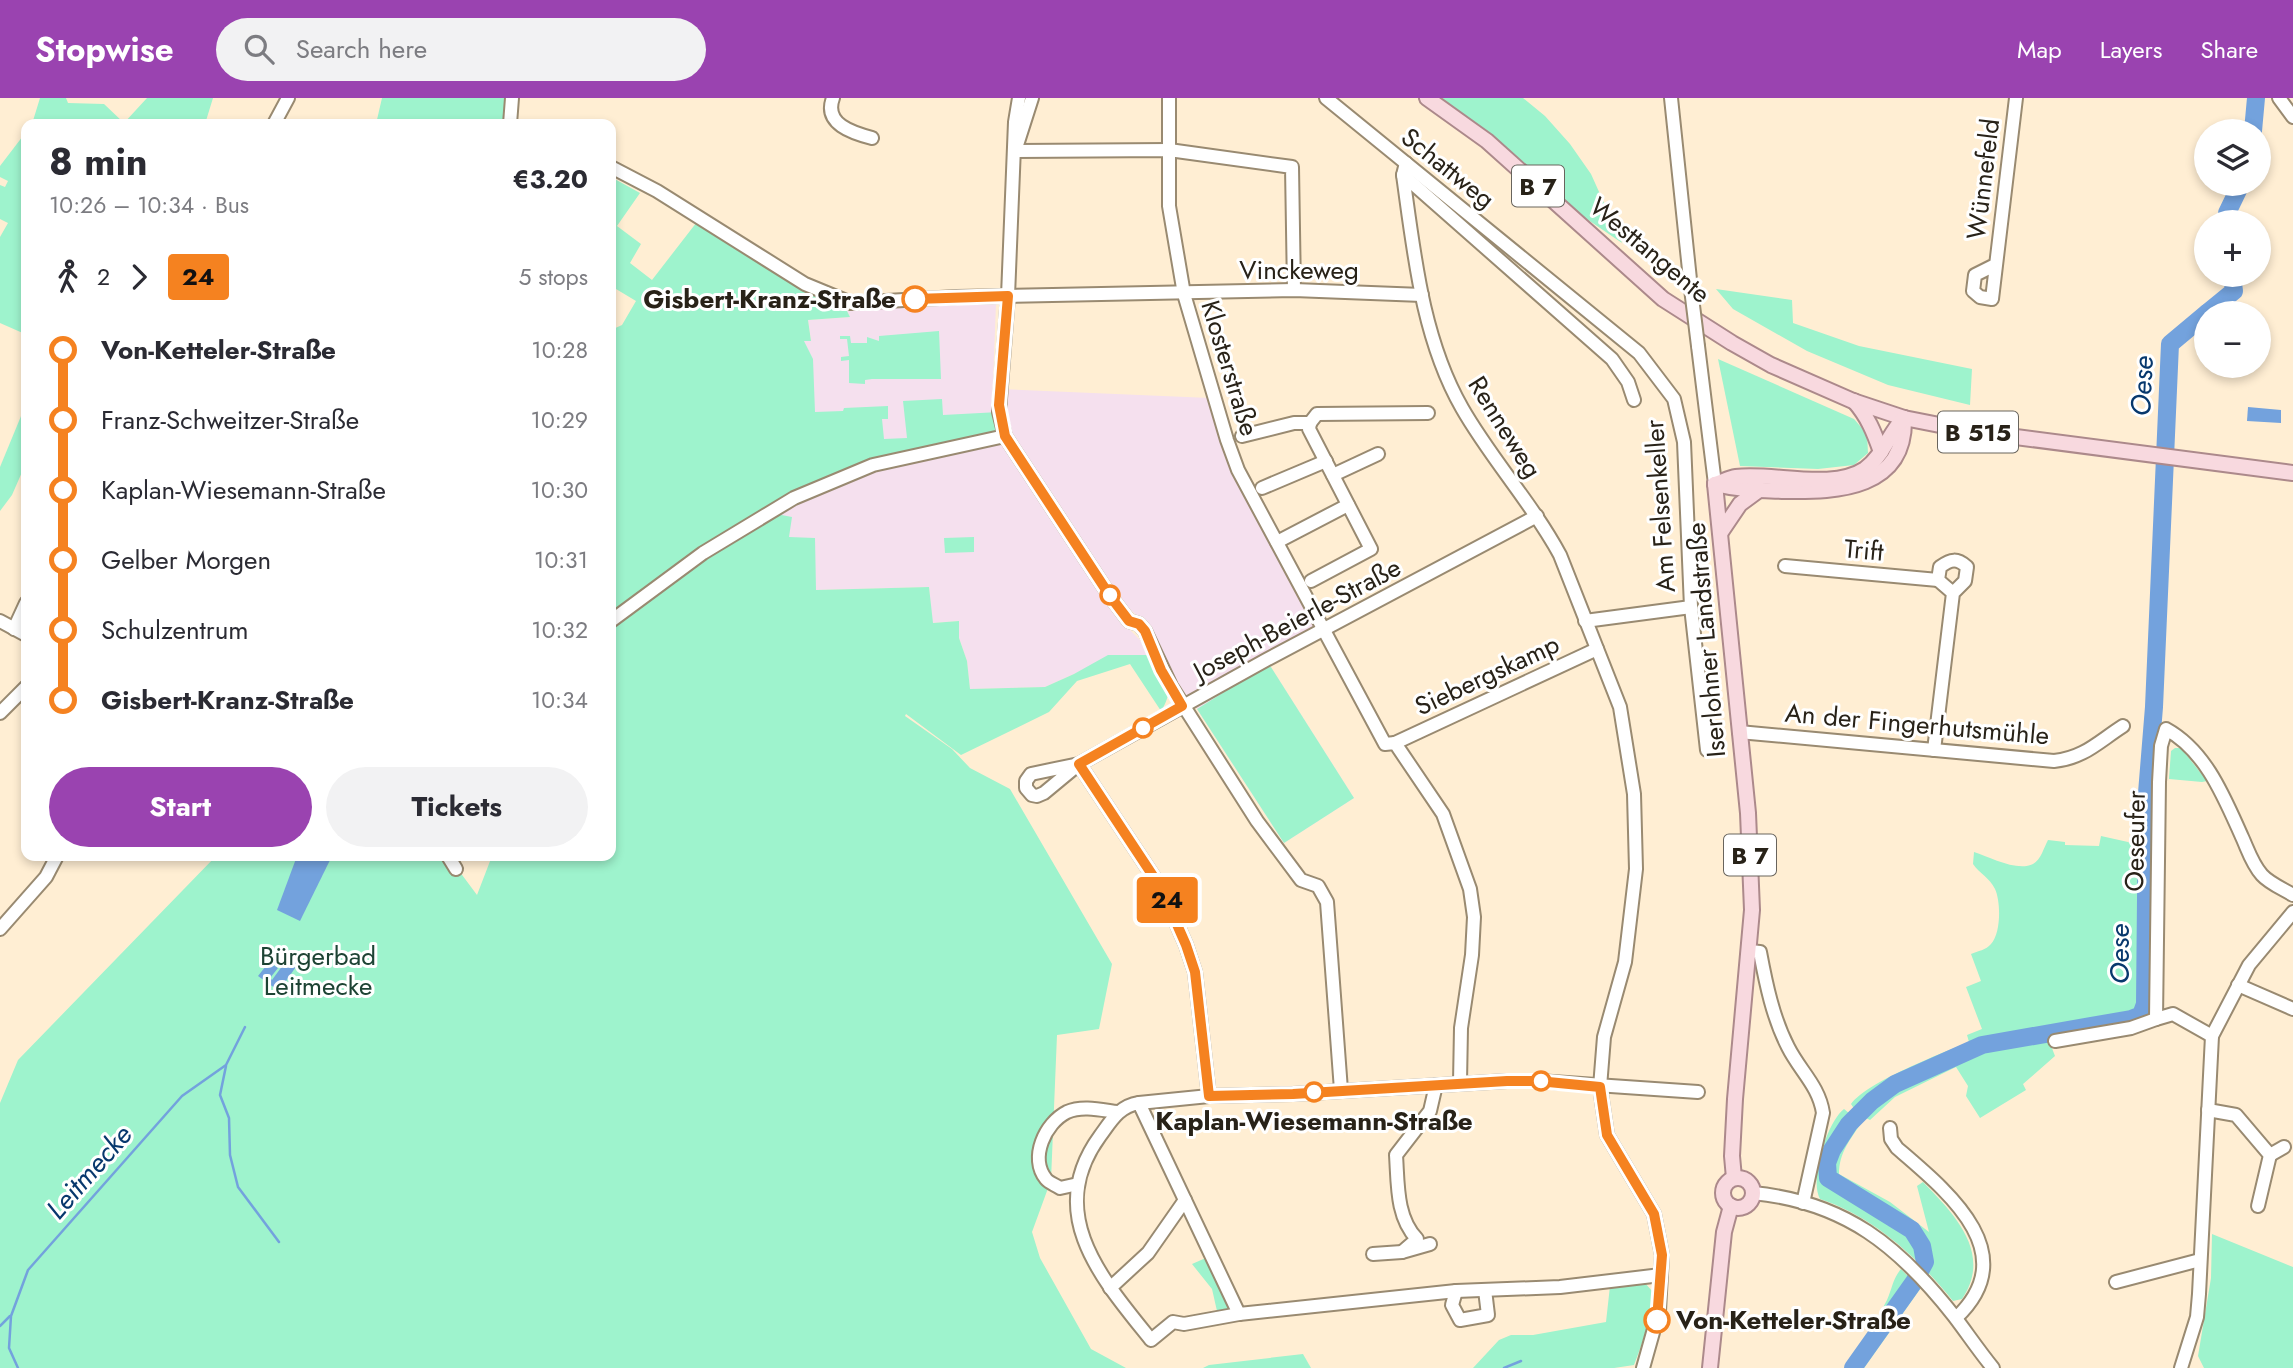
<!DOCTYPE html>
<html lang="en">
<head>
<meta charset="utf-8">
<style>
	:root { --surface:#fff; --page:#f2f2f3; --text:#2b2b33; --muted:#7c7c81; --accent:#9a43b0 }
	body { margin:0; font-family:Jost,sans-serif; background:var(--page); color:var(--text); height:100vh; display:flex; flex-direction:column; font-size:26px; white-space:nowrap }
	* { box-sizing:border-box; margin:0 }
	p { font-size:23px; color:var(--muted) }
	.icon { flex:none; width:38px; height:38px; fill:none; stroke:currentColor; stroke-width:2; stroke-linecap:round; stroke-linejoin:round }
	.map { position:relative; flex:1; overflow:hidden }
	.details { position:absolute; left:21px; top:21px; width:595px; height:742px; display:flex; flex-direction:column; background:var(--surface); border-radius:14px; box-shadow:0 4px 10px #0003 }
	.details>* { flex:none }
	.badge { padding:0 14px; border-radius:5px; font-size:24px; line-height:46px }
	.fabs { position:absolute; left:2194px; top:21px; display:grid; gap:14px }
	.fabs a { display:grid; place-items:center; width:77px; height:77px; border-radius:50%; background:var(--surface); box-shadow:0 4px 10px #0003; font-size:35px }
	.map>.badge { position:absolute; translate:-50% -50%; box-shadow:0 0 0 4px #fff }
	.legs { display:flex; align-items:center; gap:10px; height:77px; padding:0 28px; font-size:23px }
	.legs p { margin-inline-start:auto }
	.overview { display:flex; align-items:center; justify-content:space-between; height:119px; padding:0 28px }
	h1 { font-size:38px; font-weight:700; line-height:52px }
	.primary-button { display:flex; gap:14px; margin-top:auto; padding:14px 28px }
	.primary-button a { flex:1; height:80px; border-radius:42px; background:var(--accent); color:#fff; font-size:28px; font-weight:700; line-height:80px; text-align:center }
	.primary-button a+a { background:var(--page); color:var(--text) }
	ul { padding:0 28px; list-style:none }
	li { display:flex; align-items:center; gap:24px; height:70px; font-size:26px }
	li i { display:grid; place-items:center; width:10px; height:100%; margin:0 9px; background:currentColor }
	li i::after { content:''; width:18px; height:18px; margin:-9px; border:5px solid; border-radius:50%; background:var(--surface) }
	li p { margin-inline-start:auto }
	li:first-child i { background:linear-gradient(#0000 50%,currentColor 0) }
	li:last-child i { background:linear-gradient(currentColor 50%,#0000 0) }
	header { display:flex; align-items:center; gap:42px; box-sizing:border-box; height:98px; padding:0 35px; background:var(--accent); color:#fff }
	header strong { font-size:33px }
	nav { display:flex; gap:38px; margin-inline-start:auto; font-size:24px }
	.search { width:490px; height:63px; background:var(--page); display:flex; align-items:center; gap:18px; box-sizing:border-box; padding:0 24px; border-radius:38px; color:var(--muted); font-size:26px }
	.map>svg:first-child { display:block }
	.education { fill:#f5e0ee }
	.green { fill:#9ef3cd }
	.water { fill:#73a2dd }
	.lines { fill:none; stroke-linecap:round; stroke-linejoin:round }
	.stream { stroke:#73a2dd; stroke-width:2.5 }
	.river { stroke:#73a2dd; stroke-width:18 }
	.minor-casing { stroke:#998a71; stroke-width:16 }
	.major-casing { stroke:#ac898b; stroke-width:18 }
	.minor { stroke:#fff; stroke-width:12 }
	.major { stroke:#f8d9df; stroke-width:14 }
	.minor-bridge-casing { stroke:#998a71; stroke-width:16; stroke-linecap:butt }
	.minor-bridge { stroke:#fff; stroke-width:12 }
	.line-1-casing { stroke:#fff; stroke-width:16 }
	.line-1 { stroke:#f58220; stroke-width:10 }
	.stop-1-dot { fill:#fff; stroke:#f58220; stroke-width:3.5 }
	.labels { text-anchor:middle; dominant-baseline:central; stroke-width:6; stroke-linejoin:round; paint-order:stroke }
	.shield { fill:#fff; stroke:#68645d; stroke-width:2 }
	.shield-label { font-size:24px; font-weight:bold; fill:#282218 }
	.street-label { font-size:26px; fill:#282218; stroke:#fff }
	.stop-label { font-size:26px; font-weight:bold; fill:#282218; stroke:#fff; text-anchor:end }
	.park-label { font-size:26px; fill:#1d4334; stroke:#fff }
	.water-label { font-size:28px; font-style:italic; fill:#07386d; stroke:#fff }
</style>
</head>
<body>
<header>
<strong>Stopwise</strong>
<div class="search"><svg class="icon" aria-label="search" viewBox="0 0 24 24"><circle cx="10" cy="10" r="6"/><path d="M15 15l6 6"/></svg>Search here</div>
<nav><a>Map</a><a>Layers</a><a>Share</a></nav>
</header>
<div class="map">
<svg width="2293" height="1270" viewBox="0 0 2293 1270">
	<rect width="100%" height="100%" fill="#ffeed3"/>
	<g class="education">
		<path d="M841 201 852 207 996 206 992 310 1006 347 1116 518 1155 557 1074 576 1045 589 970 591 967 563 959 540V523L932 525 929 489 816 492 788 439 769 415 804 243 811 242 808 222 850 219Z"/>
		<path d="M1001 291 1210 300 1234 372 1324 533 1267 563 1354 700 1284 745 1197 611 1183 597 1148 528 1122 504 1010 344Z"/>
	</g>
	<g class="green">
		<path d="M40 0H66L68 5 104 6 124 25 147 0H213L205 26H32Z"/>
		<path d="M382 0H505L504 26H376Z"/>
		<path d="M1442 0H1523L1545 18 1570 46 1591 76 1622 145 1578 115 1492 39Z"/>
		<path d="M26 34V245L25 236 0 225V139L8 125 0 121V87L5 89 8 83 0 79V68Z"/>
		<path d="M611 79 640 95 617 128 641 146 630 165 652 182 700 120 841 201 850 219 808 222 811 243H804L813 261 815 314 843 313 844 310 888 308V321H882L884 341 907 340 903 303 942 301 943 317 999 314 1005 338 873 367 771 415 792 419 789 439 815 440 816 492 929 489 933 525 959 523V540L967 563 970 591 1045 589 1074 576 1108 557H1155C1166 580 1176 589 1161 613L1130 566 1077 583 1049 614 961 657 906 616 905 618 952 651 970 670 1010 691 1112 866 1099 931 1057 937 1051 1082 1032 1134 1040 1160 1091 1251 1126 1270H0V1005L18 962 216 758H427L430 760 433 758H448L477 797 492 758H611V232L622 227 636 203 611 188Z"/>
		<path d="M1716 191 1792 202 1793 225 1859 248 1972 271 1970 307 1888 287 1807 253 1733 211Z"/>
		<path d="M939 233 941 281H872L865 282V286L849 285V262L841 263V259L849 258 847 241H840V238H850L851 245H867V239L879 243V238Z"/>
		<path d="M1718 261 1854 321 1867 336 1868 355 1854 367 1818 371 1740 368Z"/>
		<path d="M26 306V365L12 397 0 413V369Z"/>
		<path d="M974 439V454L945 455 944 440Z"/>
		<path d="M1269 566 1354 700 1284 745 1197 611Z"/>
		<path d="M2175 650H2181L2207 683 2202 684 2169 681 2171 653Z"/>
		<path d="M2101 738 2128 744 2140 751 2138 907 2137 912C2109 923 2082 923 2053 928 1981 940 1909 961 1855 1012L1851 1006C1867 984 1942 955 1969 944L1967 937 1982 931 1966 889 1981 883 1971 856C1978 853 1986 852 1991 846 2001 835 2001 804 1995 791 1990 780 1979 775 1973 766L1974 754C1990 759 2017 774 2033 766 2041 762 2044 749 2048 742L2065 744V747L2099 748Z"/>
		<path d="M2048 940 2055 958 2023 986 2026 992 1980 1020 1966 998 1968 988 1956 969 1895 999 1870 1022 1864 1019C1911 970 1983 951 2048 940Z"/>
		<path d="M1844 1011 1861 1025C1850 1042 1839 1055 1839 1076L1890 1104 1929 1134 1917 1088 1923 1084C1954 1116 1993 1155 1962 1201L1953 1203C1918 1160 1874 1119 1820 1101 1809 1082 1827 1024 1844 1011Z"/>
		<path d="M2212 1136 2293 1169V1270H2204L2198 1258 2211 1180Z"/>
		<path d="M1208 1159 1233 1211 1217 1213 1212 1191 1192 1166Z"/>
		<path d="M1901 1171 1920 1191 1864 1270H1846C1860 1247 1875 1226 1887 1202 1892 1191 1893 1180 1901 1171Z"/>
		<path d="M1644 1184 1653 1194C1650 1220 1644 1242 1634 1267L1614 1270H1473L1499 1242 1511 1237H1533L1606 1224 1610 1188Z"/>
		<path d="M1303 1256 1311 1270H1203L1209 1267Z"/>
	</g>
	<g class="water">
		<path d="M2248 309 2281 312V325L2247 323Z"/>
		<path d="M297 758H332L300 823 277 812Z"/>
		<path d="M291 856 300 863 279 893 258 878 269 864 278 870 270 880 272 882Z"/>
	</g>
	<g class="lines">
		<g class="stream">
			<path d="M226 968 220 997 229 1020 230 1057 238 1089 279 1144"/>
			<path d="M0 1228 10 1218"/>
			<path d="M18 1270 9 1250 11 1218 28 1172 182 998 226 967 245 929"/>
			<path d="M1504 1270 1521 1263"/>
		</g>
		<g class="river">
			<path d="M2253 33 2256 0"/>
			<path d="M2228 124 2227 115 2241 86"/>
			<path d="M2207 215 2234 193 2232 177"/>
			<path d="M1853 1270 1914 1184 1925 1164 1922 1148 1912 1132 1828 1080 1827 1065 1832 1052 1849 1026 1872 1003 1895 986 1982 947 2131 921 2141 917 2145 906 2147 695 2154 609 2170 246 2207 215"/>
		</g>
		<g class="minor-casing">
			<g id="minor">
				<path d="M833 0C823 26 853 35 872 40"/>
				<path d="M1019 0 1015 24 1008 198 1000 301 999 314 1005 338 1110 498 1129 523 1139 526 1145 533 1171 588 1257 723 1301 782 1318 788 1327 804 1341 992"/>
				<path d="M1169 0V108L1184 196 1227 342 1238 372 1385 646 1395 645 1443 716 1470 791 1474 819 1472 857 1461 930 1460 984"/>
				<path d="M1326 0 1639 255 1674 301 1684 344 1691 509 1707 652"/>
				<path d="M1671 0 1691 191"/>
				<path d="M2279 0 2293 19"/>
				<path d="M274 26 288 0"/>
				<path d="M510 26 512 0"/>
				<path d="M1017 47 1032 0"/>
				<path d="M1014 53 1169 52 1292 69 1294 192"/>
				<path d="M1406 65 1403 77C1414 155 1422 240 1462 310 1491 361 1532 405 1560 457L1620 609 1634 696 1636 771 1625 864 1604 939 1600 989 1607 1037 1654 1116 1662 1157 1659 1213 1643 1270"/>
				<path d="M611 69 657 93 805 186 851 205 957 199 1294 192 1422 197"/>
				<path d="M1403 77 1612 261 1628 284 1634 302"/>
				<path d="M1995 167 1975 177 1973 193 1980 199 1992 201 2016 0"/>
				<path d="M1698 248 1715 386"/>
				<path d="M1310 325 1309 331 1371 451 1311 483"/>
				<path d="M1242 338 1294 325H1310L1317 316 1428 315"/>
				<path d="M1333 377 1378 356"/>
				<path d="M1262 390 1326 363"/>
				<path d="M1277 444 1348 407"/>
				<path d="M1785 468 1938 482"/>
				<path d="M0 523 26 537"/>
				<path d="M611 523 703 455 794 400 873 367 1005 338"/>
				<path d="M1585 523 1691 509"/>
				<path d="M14 531 26 505"/>
				<path d="M0 615 26 589"/>
				<path d="M1739 634 2054 663C2084 660 2098 644 2123 628"/>
				<path d="M1395 645 1597 551"/>
				<path d="M1934 652 1953 495 1965 483 1967 469C1957 460 1951 461 1940 469L1938 482 1953 495"/>
				<path d="M1079 666 1031 676 1026 683V690L1032 697 1037 698 1044 695 1079 666 1266 562 1537 418"/>
				<path d="M1079 666 1161 790 1186 847 1195 874 1209 998"/>
				<path d="M448 758 456 771"/>
				<path d="M0 831 46 779 57 758"/>
				<path d="M1749 853 1760 854C1766 886 1773 920 1788 949 1800 973 1819 988 1823 1015L1803 1105"/>
				<path d="M2238 887 2293 911"/>
				<path d="M2156 921 2173 916 2212 938"/>
				<path d="M2055 943 2131 930 2156 921 2159 684 2161 648 2166 631C2206 653 2224 699 2242 739 2248 752 2252 766 2262 777 2269 785 2283 791 2293 797"/>
				<path d="M1139 1005 1239 1216 1184 1226 1173 1224 1151 1242C1103 1182 1043 1116 1100 1038 1111 1023 1119 1008 1139 1005Z"/>
				<path d="M1139 1005 1209 998 1293 996 1507 983H1538L1698 994"/>
				<path d="M2208 1012 2236 1017 2270 1057 2258 1108"/>
				<path d="M1890 1030 1891 1041 1897 1050C1947 1093 2025 1155 1956 1220"/>
				<path d="M2270 1057 2284 1049"/>
				<path d="M1078 1086 1060 1090C1056 1087 1049 1085 1046 1081 1029 1060 1045 1025 1067 1014 1082 1007 1102 1012 1117 1014"/>
				<path d="M1753 1095C1845 1104 1899 1148 1954 1218 1967 1235 1979 1253 1993 1270"/>
				<path d="M1402 1154 1417 1141C1396 1119 1398 1086 1396 1057L1430 1013 1436 987"/>
				<path d="M1373 1156 1402 1154 1430 1146"/>
				<path d="M2116 1184 2200 1162"/>
				<path d="M1110 1190 1148 1155 1185 1102"/>
				<path d="M1456 1193 1452 1207 1460 1222 1488 1217 1485 1192"/>
				<path d="M1239 1216 1456 1193 1560 1189 1661 1177"/>
				<path d="M2181 1270 2197 1219 2199 1196 2212 938 2249 867 2293 814"/>
			</g>
		</g>
		<g class="major-casing">
			<g id="major">
				<path d="M1427 0 1487 43 1663 201 1732 245 1771 267 1853 303 1904 320 1970 333 2293 375"/>
				<path d="M1854 303C1868 319 1874 334 1881 354"/>
				<path d="M1715 386 1748 715 1752 812 1735 1001 1732 1058 1734 1080"/>
				<path d="M1715 386C1739 392 1761 392 1785 393 1838 394 1906 391 1904 320"/>
				<path d="M1715 386C1722 384 1729 380 1736 379 1773 374 1832 393 1865 371 1883 358 1889 335 1904 320"/>
				<path d="M1721 434 1740 406 1759 392"/>
				<circle cx="1738" cy="1095" r="15"/>
				<path d="M1710 1270 1724 1134 1731 1108"/>
			</g>
		</g>
		<use href="#minor" class="minor"/>
		<use href="#major" class="major"/>
		<g class="minor-bridge-casing">
			<path id="minor-bridge" d="M1691 191 1698 248"/>
		</g>
		<use href="#minor-bridge" class="minor-bridge"/>
	</g>
	<g class="lines">
		<g class="line-1-casing">
			<path id="line-1" d="M915 201 1008 198 999 307 1005 338 1110 498 1129 523 1139 526 1145 533 1161 572 1182 608 1079 666 1161 790 1186 847 1195 874 1209 998 1293 996 1507 983H1538L1600 989 1607 1037 1654 1116 1662 1157 1657 1222"/>
		</g>
		<use href="#line-1" class="line-1"/>
	</g>
	<g class="stop-1-dot">
		<circle cx="915" cy="201" r="12"/>
		<circle cx="1110" cy="497" r="9"/>
		<circle cx="1143" cy="630" r="9"/>
		<circle cx="1541" cy="983" r="9"/>
		<circle cx="1314" cy="994" r="9"/>
		<circle cx="1657" cy="1222" r="12"/>
	</g>
	<g class="labels">
		<g class="shield">
			<rect x="1512" y="67.5" width="52" height="41" rx="5"/>
			<rect x="1938" y="313.5" width="80" height="41" rx="5"/>
			<rect x="1724" y="736.5" width="52" height="41" rx="5"/>
		</g>
		<g class="shield-label">
			<text x="1538" y="88">B 7</text>
			<text x="1978" y="334">B 515</text>
			<text x="1750" y="757">B 7</text>
		</g>
		<g class="street-label">
			<text transform="translate(1448 70) rotate(39)">Schattweg</text>
			<text transform="translate(1983 81) rotate(-83)">Wünnefeld</text>
			<text transform="translate(1650 152) rotate(40)">Westtangente</text>
			<text x="1299" y="172">Vinckeweg</text>
			<text transform="translate(1230 270) rotate(73)">Klosterstraße</text>
			<text transform="translate(1505 329) rotate(58)">Renneweg</text>
			<text transform="translate(1660 408) rotate(-94)">Am Felsenkeller</text>
			<text transform="translate(1864 452) rotate(5)">Trift</text>
			<text transform="translate(1297 521) rotate(-28)">Joseph-Beierle-Straße</text>
			<text transform="translate(1706 542) rotate(-95)">Iserlohner Landstraße</text>
			<text transform="translate(1487 577) rotate(-25)">Siebergskamp</text>
			<text transform="translate(1917 626) rotate(5)">An der Fingerhutsmühle</text>
			<text transform="translate(2135 743) rotate(-89)">Oeseufer</text>
		</g>
		<g class="stop-label">
			<text x="896" y="201">Gisbert-Kranz-Straße</text>
			<text x="1314" y="1023" text-anchor="middle">Kaplan-Wiesemann-Straße</text>
			<text x="1676" y="1222" text-anchor="start">Von-Ketteler-Straße</text>
		</g>
		<g class="park-label">
			<text x="318" y="858">Bürgerbad<tspan x="318" dy="30">Leitmecke</tspan></text>
		</g>
		<g class="water-label">
			<text transform="translate(2142 288) rotate(-87)">Oese</text>
			<text transform="translate(2119 856) rotate(-90)">Oese</text>
			<text transform="translate(89 1074) rotate(-49)">Leitmecke</text>
		</g>
	</g>
</svg>
<div class="fabs">
<a><svg class="icon" aria-label="layers" viewBox="0 0 24 24"><path d="M12 4l9 5-9 5-9-5zM3 14l9 5 9-5"/></svg></a>
<a>+</a>
<a>−</a>
</div>
<b class="badge" style="left:1167px;top:802px;background:#f58220;color:#111">24</b>
<section class="details">
<div class="overview"><div><h1>8 min</h1><p>10:26 – 10:34 · Bus</p></div><b>€3.20</b></div>
<div class="legs"><svg class="icon" aria-label="walk" viewBox="0 0 24 24"><circle cx="13" cy="4" r="2"/><path d="M13 8l-2 6 4 7M11 14l-3 7M7 12l3-4h3l4 4"/></svg>2<svg class="icon" aria-label="forward" viewBox="0 0 24 24"><path d="M9 5l7 7-7 7"/></svg><b class="badge" style="background:#f58220;color:#111">24</b><p>5 stops</p></div>
<ul>
<li><i style="color:#f58220"></i><b>Von-Ketteler-Straße</b><p>10:28</p></li>
<li><i style="color:#f58220"></i><span>Franz-Schweitzer-Straße</span><p>10:29</p></li>
<li><i style="color:#f58220"></i><span>Kaplan-Wiesemann-Straße</span><p>10:30</p></li>
<li><i style="color:#f58220"></i><span>Gelber Morgen</span><p>10:31</p></li>
<li><i style="color:#f58220"></i><span>Schulzentrum</span><p>10:32</p></li>
<li><i style="color:#f58220"></i><b>Gisbert-Kranz-Straße</b><p>10:34</p></li>
</ul>
<div class="primary-button"><a>Start</a><a>Tickets</a></div>
</section>
</div>
</body>
</html>
